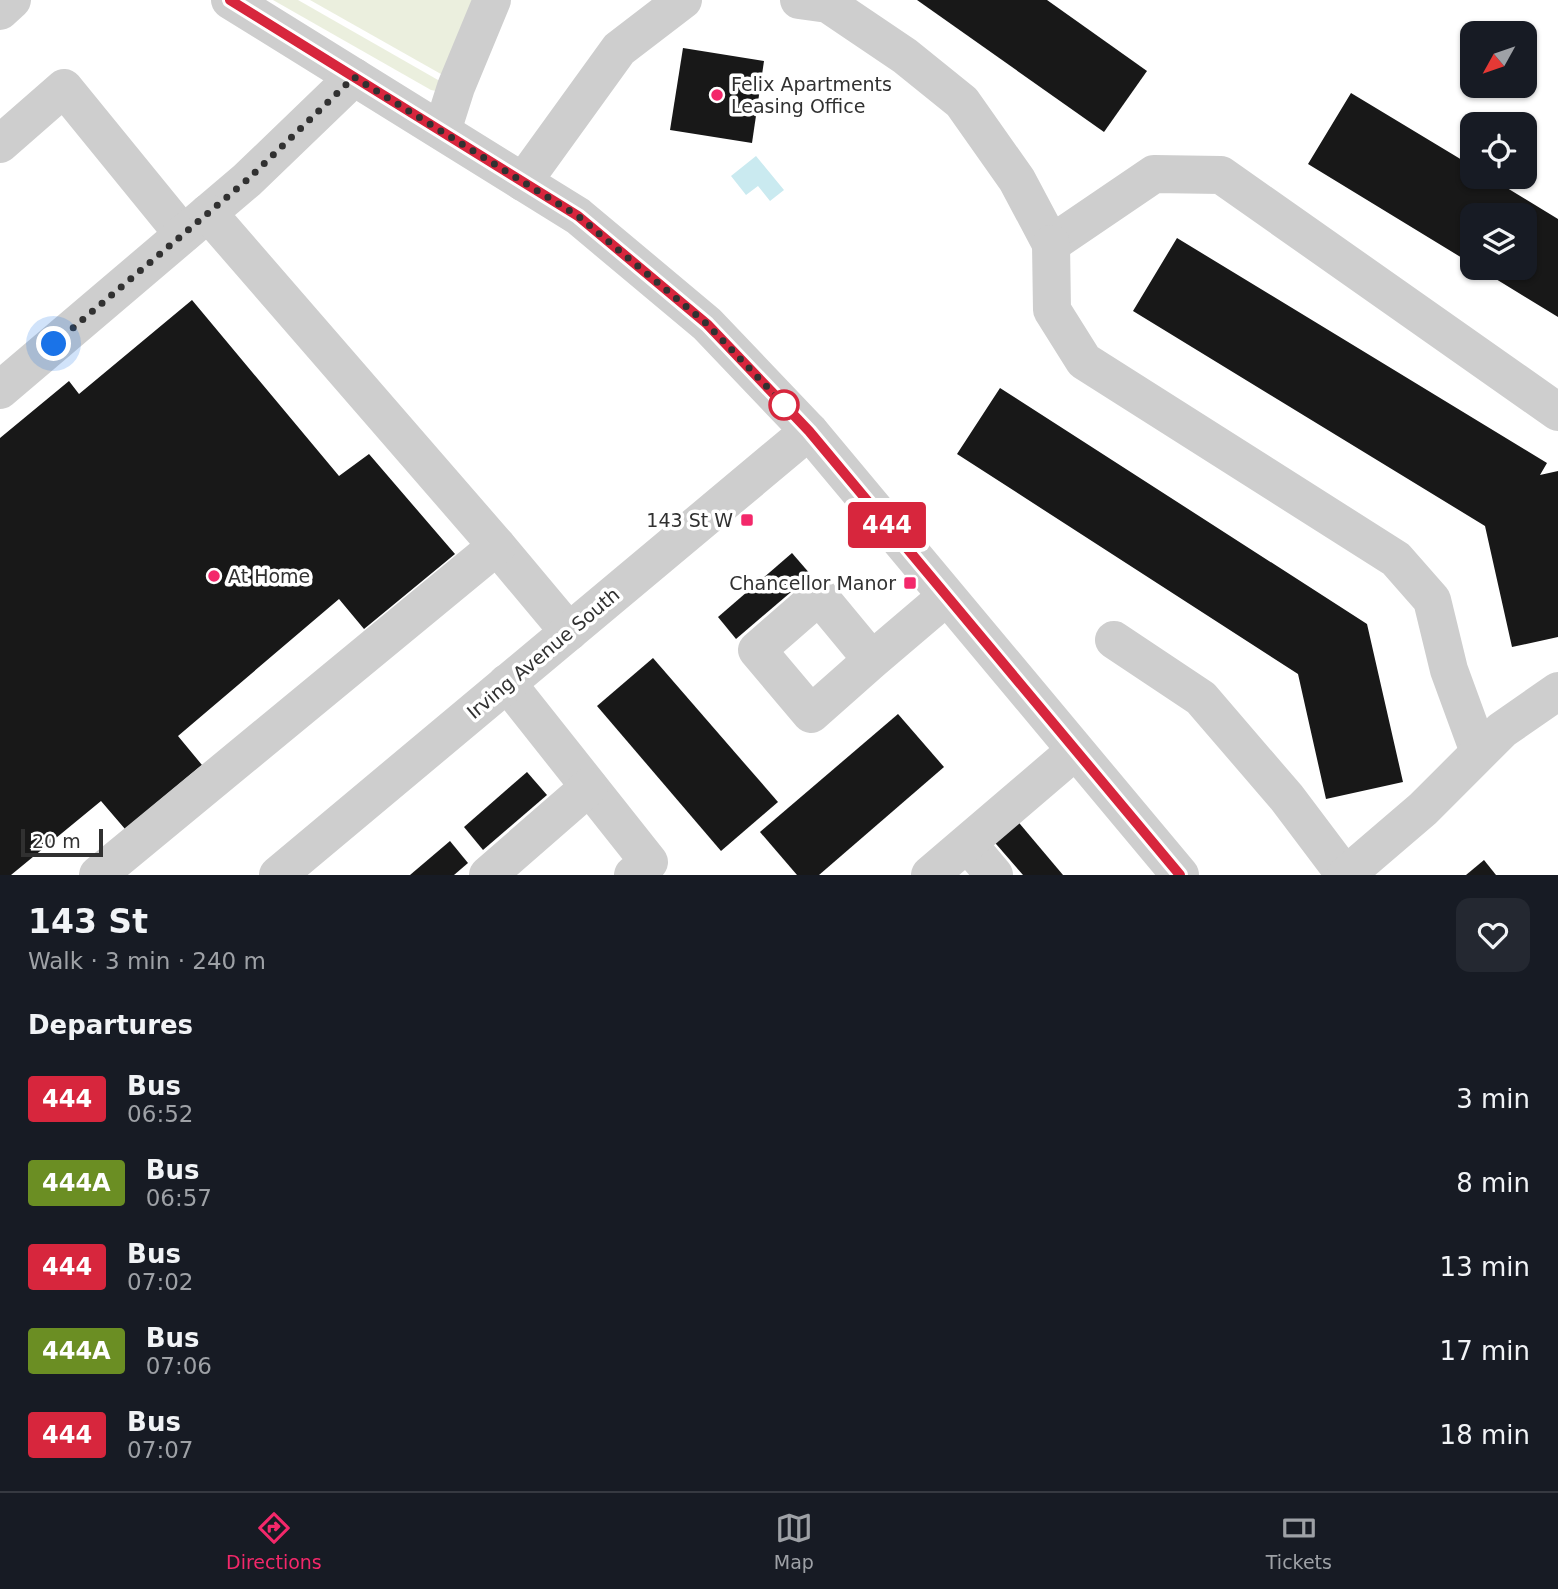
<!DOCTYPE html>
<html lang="en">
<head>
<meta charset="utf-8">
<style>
	:root { --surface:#171b24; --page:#242831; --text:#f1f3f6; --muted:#9ea1a6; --line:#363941; --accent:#f3286a }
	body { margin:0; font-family:"DejaVu Sans",sans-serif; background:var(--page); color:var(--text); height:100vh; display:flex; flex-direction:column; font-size:26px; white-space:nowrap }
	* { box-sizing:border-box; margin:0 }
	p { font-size:23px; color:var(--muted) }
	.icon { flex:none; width:38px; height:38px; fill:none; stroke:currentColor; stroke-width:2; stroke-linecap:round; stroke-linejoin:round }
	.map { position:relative; height:875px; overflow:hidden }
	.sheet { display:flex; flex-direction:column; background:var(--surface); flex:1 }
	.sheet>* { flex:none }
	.badge { padding:0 14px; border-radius:5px; font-size:24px; line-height:46px }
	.needle { width:46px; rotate:230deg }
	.controls { position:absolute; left:1460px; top:21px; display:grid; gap:14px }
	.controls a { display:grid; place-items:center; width:77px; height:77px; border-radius:14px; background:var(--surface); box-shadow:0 2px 5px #0004; font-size:35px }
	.scale { position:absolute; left:21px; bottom:18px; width:82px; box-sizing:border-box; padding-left:7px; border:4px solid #313131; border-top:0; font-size:19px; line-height:24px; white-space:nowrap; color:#313131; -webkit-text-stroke:5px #fff; paint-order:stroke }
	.you { position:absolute; width:35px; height:35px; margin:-18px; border:5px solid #fff; border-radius:50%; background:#1a73e8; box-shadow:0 0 0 10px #1a73e833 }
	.map>.badge { position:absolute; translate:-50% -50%; box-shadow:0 0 0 4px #fff }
	h2 { padding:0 28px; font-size:26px; line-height:63px }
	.round { display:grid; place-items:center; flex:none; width:74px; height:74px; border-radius:14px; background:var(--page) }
	.head { display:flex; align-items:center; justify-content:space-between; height:119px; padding:0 28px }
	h1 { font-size:33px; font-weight:800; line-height:52px }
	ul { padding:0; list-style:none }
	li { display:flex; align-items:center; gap:21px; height:84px; padding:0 28px }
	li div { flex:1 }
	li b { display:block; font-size:26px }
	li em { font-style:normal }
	li .badge { min-width:77px; font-weight:700; text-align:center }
	.tab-bar { display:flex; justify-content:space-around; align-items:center; height:98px; border-top:2px solid var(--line); background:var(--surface); font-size:19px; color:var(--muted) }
	.tab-bar a { display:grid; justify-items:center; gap:4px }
	.tab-bar .current { color:var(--accent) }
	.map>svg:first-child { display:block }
	.green { fill:#ebefde }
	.water { fill:#caeaf0 }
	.building { fill:#181818 }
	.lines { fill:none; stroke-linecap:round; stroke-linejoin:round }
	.minor { stroke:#cecece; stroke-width:38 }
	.line-casing { stroke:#fff; stroke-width:16 }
	.line { stroke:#d7263d; stroke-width:10 }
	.walk { stroke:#313131; stroke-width:7; stroke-dasharray:0 12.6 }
	.poi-dot { fill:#f3286a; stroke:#fff; stroke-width:2.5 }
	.stop-dot { fill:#fff; stroke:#d7263d; stroke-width:3.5 }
	.labels { text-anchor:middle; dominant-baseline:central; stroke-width:7; stroke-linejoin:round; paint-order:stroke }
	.poi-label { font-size:19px; fill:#313131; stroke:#fff; text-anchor:start }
	.street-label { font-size:19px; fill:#313131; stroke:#fff }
</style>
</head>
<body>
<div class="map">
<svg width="1558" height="875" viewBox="0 0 1558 875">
	<rect width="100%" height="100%" fill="#fff"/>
	<g class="green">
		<path d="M273 0H298L445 84 436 91 431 90Z"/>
		<path d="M310 0H478L448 78Z"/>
	</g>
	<path class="water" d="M756 156 784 190 770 201 758 186 746 195 731 176Z"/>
	<g class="building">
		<path d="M917 0H1047L1147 71 1104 132Z"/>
		<path d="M683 48 764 61 752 143 670 130Z"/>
		<path d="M1351 93 1472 166V177H1489L1558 219V317L1478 268H1524V215H1472V264L1308 164Z"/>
		<path d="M1177 238 1547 463 1540 475 1558 471V637L1512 647 1485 526 1133 311Z"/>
		<path d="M192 300 339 476 369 454 455 554 364 629 339 599 178 736 202 765 125 829 101 801 11 875H0V438L69 381 79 394Z"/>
		<path d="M1000 388 1367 624 1403 782 1326 799 1298 674 957 454Z"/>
		<path d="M792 553 811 575 736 639 718 617Z"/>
		<path d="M653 658 778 802 721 851 597 706Z"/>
		<path d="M898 714 944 767 819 875H797L760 832Z"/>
		<path d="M527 772 547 795 483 850 464 827Z"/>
		<path d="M1014 817 1063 875H1023L990 837Z"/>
		<path d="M450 841 468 863 454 875H410Z"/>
		<path d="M1484 860 1496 875H1466Z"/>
	</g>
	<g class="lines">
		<g class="minor">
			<path d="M230 0 578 216 707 324 809 431 1180 875"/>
			<path d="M799 0 828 4 905 56 962 102 1017 180 1051 244 1154 174 1221 175 1558 412"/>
			<path d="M0 11 12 0"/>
			<path d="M442 131 456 87 492 0"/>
			<path d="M0 144 64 88 183 234"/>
			<path d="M523 182 619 49 683 0"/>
			<path d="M1051 244 1052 310 1084 361 1396 559 1432 600 1449 670 1479 752"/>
			<path d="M0 390 247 180 354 77"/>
			<path d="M497 546 569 632"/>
			<path d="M1114 640 1201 698 1287 798 1345 875"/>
			<path d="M872 660 811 714 757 650 819 596 872 660 946 597"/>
			<path d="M507 683 649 862 633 875"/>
			<path d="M968 844 994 875"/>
			<path d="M98 875 497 546 208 213"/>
			<path d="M278 875 809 431"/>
			<path d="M488 875 589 787"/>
			<path d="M930 875 1075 751"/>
			<path d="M1346 875 1423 809 1502 730 1558 691"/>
		</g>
	</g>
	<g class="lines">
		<g class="line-casing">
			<path id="line" d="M230 0 578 216 707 324 809 431 1180 875"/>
		</g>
		<use href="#line" class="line"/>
		<path class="walk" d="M54 344 247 180 354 77 578 216 707 324 792 413 784 405"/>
	</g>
	<g class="poi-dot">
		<circle cx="717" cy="95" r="7"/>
		<rect x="740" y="513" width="14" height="14" rx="3.5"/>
		<circle cx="214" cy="576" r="7"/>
		<rect x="903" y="576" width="14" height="14" rx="3.5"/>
	</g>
	<circle class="stop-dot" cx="784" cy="405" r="14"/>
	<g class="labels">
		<g class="poi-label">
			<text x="731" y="84">Felix Apartments<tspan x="731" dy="22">Leasing Office</tspan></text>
			<text x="733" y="520" text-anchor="end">143 St W</text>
			<text x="228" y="576">At Home</text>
			<text x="896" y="583" text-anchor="end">Chancellor Manor</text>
		</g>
		<g class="street-label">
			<text transform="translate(543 653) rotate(-40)">Irving Avenue South</text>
		</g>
	</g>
</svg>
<div class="controls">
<a><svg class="needle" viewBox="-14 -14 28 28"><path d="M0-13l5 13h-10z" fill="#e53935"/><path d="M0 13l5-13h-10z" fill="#9ea1a6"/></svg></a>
<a><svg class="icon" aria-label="locate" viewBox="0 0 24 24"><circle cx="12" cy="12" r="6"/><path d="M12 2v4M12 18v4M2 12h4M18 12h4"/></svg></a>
<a><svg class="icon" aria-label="layers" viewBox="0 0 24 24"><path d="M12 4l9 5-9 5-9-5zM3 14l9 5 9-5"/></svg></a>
</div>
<div class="scale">20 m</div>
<div class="you" style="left:54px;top:344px"></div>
<b class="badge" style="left:887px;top:525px;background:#d7263d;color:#fff">444</b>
</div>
<section class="sheet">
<div class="head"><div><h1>143 St</h1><p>Walk · 3 min · 240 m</p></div><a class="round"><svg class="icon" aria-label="heart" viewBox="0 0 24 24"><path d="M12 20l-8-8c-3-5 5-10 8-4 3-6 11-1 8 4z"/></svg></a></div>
<h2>Departures</h2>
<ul>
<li><span class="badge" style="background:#d7263d;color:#fff">444</span><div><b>Bus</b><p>06:52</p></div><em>3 min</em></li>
<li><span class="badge" style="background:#6b8e23;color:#fff">444A</span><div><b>Bus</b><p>06:57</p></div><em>8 min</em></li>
<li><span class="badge" style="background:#d7263d;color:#fff">444</span><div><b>Bus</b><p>07:02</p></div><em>13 min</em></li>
<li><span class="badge" style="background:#6b8e23;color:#fff">444A</span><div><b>Bus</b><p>07:06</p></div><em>17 min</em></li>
<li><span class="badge" style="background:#d7263d;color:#fff">444</span><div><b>Bus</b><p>07:07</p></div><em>18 min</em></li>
</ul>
</section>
<nav class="tab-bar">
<a class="current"><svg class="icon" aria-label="directions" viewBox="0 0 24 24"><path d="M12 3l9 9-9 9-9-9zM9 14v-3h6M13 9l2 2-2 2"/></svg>Directions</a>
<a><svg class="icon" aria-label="map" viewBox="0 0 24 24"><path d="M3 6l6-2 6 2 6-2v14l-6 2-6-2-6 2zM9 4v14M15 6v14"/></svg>Map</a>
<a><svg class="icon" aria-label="tickets" viewBox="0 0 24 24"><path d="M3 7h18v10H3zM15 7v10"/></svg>Tickets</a>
</nav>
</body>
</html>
